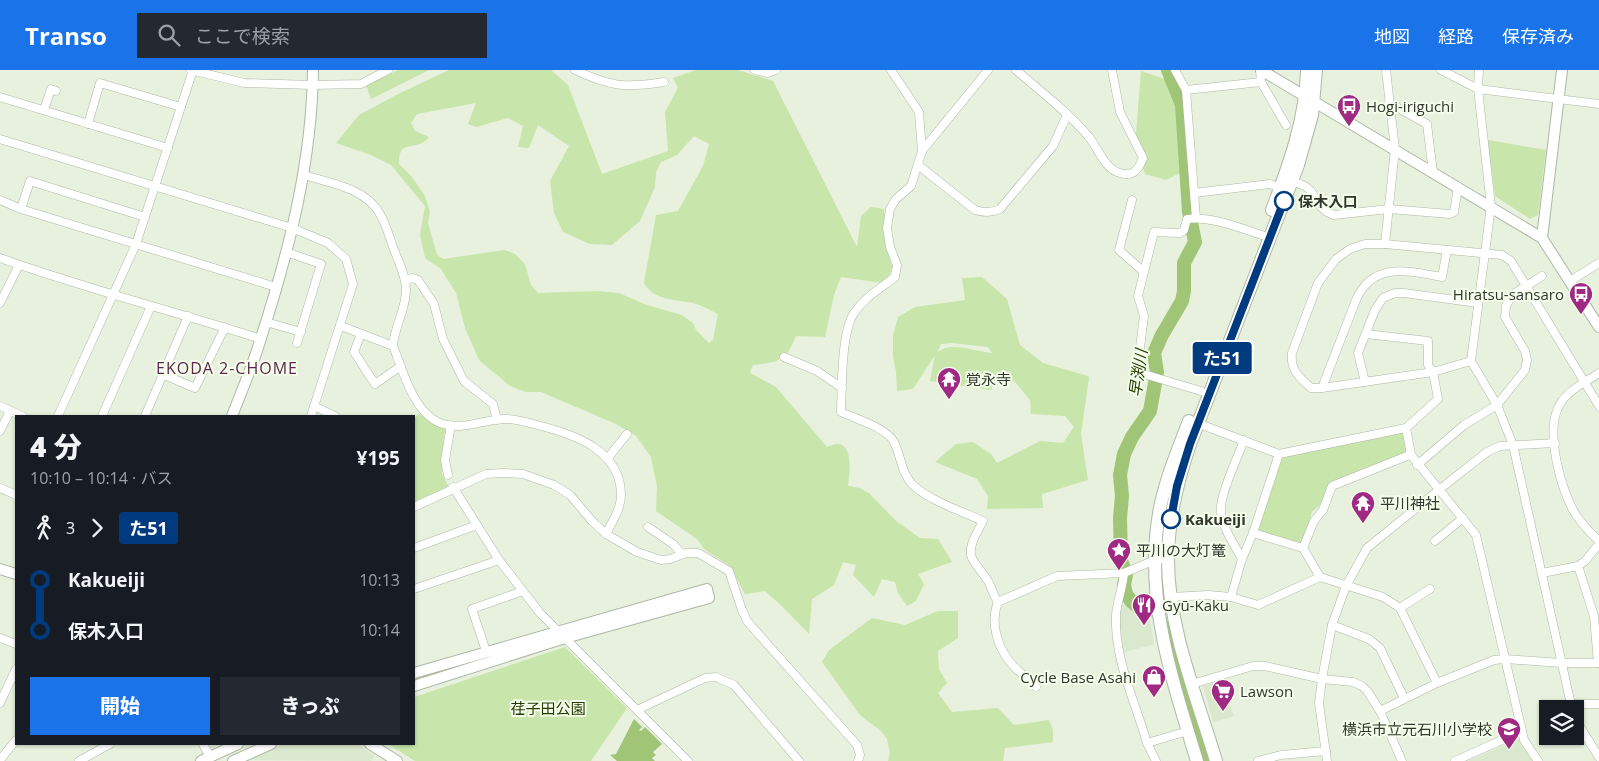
<!DOCTYPE html>
<html lang="ja">
<head>
<meta charset="utf-8">
<style>
	:root { --surface:#171b24; --page:#242831; --text:#f1f3f6; --muted:#9ea1a6; --accent:#1a73e8 }
	body { margin:0; font-family:"Open Sans","Noto Sans JP",sans-serif; background:var(--page); color:var(--text); height:100vh; display:flex; flex-direction:column; font-size:19px; white-space:nowrap }
	* { box-sizing:border-box; margin:0 }
	p { font-size:16px; color:var(--muted) }
	.icon { flex:none; width:28px; height:28px; fill:none; stroke:currentColor; stroke-width:2; stroke-linecap:round; stroke-linejoin:round }
	.map { position:relative; flex:1; overflow:hidden }
	.sheet { position:absolute; left:15px; top:345px; width:400px; height:330px; display:flex; flex-direction:column; background:var(--surface); border-radius:0px; box-shadow:0 1px 4px #0004 }
	.sheet>* { flex:none }
	.badge { padding:0 10px; border-radius:4px; font-size:18px; line-height:32px }
	.buttons { position:absolute; left:1539px; top:630px; display:grid; gap:10px }
	.buttons a { display:grid; place-items:center; width:45px; height:45px; border-radius:0px; background:var(--surface); box-shadow:0 1px 4px #0004; font-size:25px }
	.map>.badge { position:absolute; translate:-50% -50%; box-shadow:0 0 0 2px #fff }
	.legs { display:flex; align-items:center; gap:8px; height:55px; padding:0 15px; font-size:16px }
	.legs p { margin-inline-start:auto }
	.summary { display:flex; align-items:center; justify-content:space-between; height:85px; padding:0 15px }
	h1 { font-size:28px; font-weight:800; line-height:38px }
	.button { display:flex; gap:10px; margin-top:auto; padding:10px 15px }
	.button a { flex:1; height:58px; border-radius:0px; background:var(--accent); color:#fff; font-size:20px; font-weight:800; line-height:58px; text-align:center }
	.button a+a { background:var(--page); color:var(--text) }
	ul { padding:0 15px; list-style:none }
	li { display:flex; align-items:center; gap:18px; height:50px; font-size:19px }
	li i { display:grid; place-items:center; width:8px; height:100%; margin:0 6px; background:currentColor }
	li i::after { content:''; width:12px; height:12px; margin:-6px; border:4px solid; border-radius:50%; background:var(--surface) }
	li p { margin-inline-start:auto }
	li:first-child i { background:linear-gradient(#0000 50%,currentColor 0) }
	li:last-child i { background:linear-gradient(currentColor 50%,#0000 0) }
	header { display:flex; align-items:center; gap:30px; box-sizing:border-box; height:70px; padding:0 25px; background:var(--accent); color:#fff }
	header strong { font-size:24px }
	nav { display:flex; gap:28px; margin-inline-start:auto; font-size:18px }
	.search { width:350px; height:45px; background:var(--page); display:flex; align-items:center; gap:12px; box-sizing:border-box; padding:0 18px; border-radius:0px; color:var(--muted); font-size:19px }
	.map>svg:first-child { display:block }
	.built { fill:#dae8cd }
	.green { fill:#c8e5ab; fill-rule:evenodd }
	.water { fill:#a0c576 }
	.lines { fill:none; stroke-linecap:round; stroke-linejoin:round }
	.river { stroke:#a0c576; stroke-width:14 }
	.minor-casing { stroke:#aeb8a5; stroke-width:9 }
	.tertiary-casing { stroke:#aeb8a5; stroke-width:12 }
	.primary-casing { stroke:#aeb8a5; stroke-width:14 }
	.minor { stroke:#fff; stroke-width:8 }
	.tertiary { stroke:#fff; stroke-width:10 }
	.primary { stroke:#fff; stroke-width:12 }
	.line-1-casing { stroke:#fff; stroke-width:11 }
	.line-1 { stroke:#003b80; stroke-width:8 }
	.stop-1-dot { fill:#fff; stroke:#003b80; stroke-width:2.5 }
	.labels { text-anchor:middle; dominant-baseline:central; stroke-width:4; stroke-linejoin:round; paint-order:stroke }
	.poi-label { font-size:15px; fill:#32362e; stroke:#f4feea; text-anchor:start }
	.stop-label { font-size:15px; font-weight:bold; fill:#32362e; stroke:#f4feea; text-anchor:start }
	.park-label { font-size:15px; fill:#243b00; stroke:#f4feea }
	.neighbourhood-label { font-size:16px; letter-spacing:1px; fill:#5f254f; stroke:#f4feea }
	.water-label { font-size:16px; font-style:italic; fill:#253b00; stroke:#f4feea }
</style>
</head>
<body>
<header>
<strong>Transo</strong>
<div class="search"><svg class="icon" aria-label="search" viewBox="0 0 24 24"><circle cx="10" cy="10" r="6"/><path d="M15 15l6 6"/></svg>ここで検索</div>
<nav><a>地図</a><a>経路</a><a>保存済み</a></nav>
</header>
<div class="map">
<svg width="1599" height="691" viewBox="0 0 1599 691">
	<rect width="100%" height="100%" fill="#e7f1dd"/>
	<g class="built">
		<path d="M1122 534 1149 545 1154 574 1122 583 1119 559Z"/>
		<path d="M1221 611 1234 646 1213 652 1203 616Z"/>
		<path d="M1518 669 1532 691H1468Z"/>
		<path d="M284 674H357L375 686 371 691 251 690Z"/>
	</g>
	<g class="green">
		<path d="M398 0H429L371 29 366 15Z"/>
		<path d="M449 0H551L568 15 602 104 668 81 665 42 678 18 673 8 696 0H738L773 11 857 177 861 146 871 137 884 139 886 174 892 197 889 206 882 213 841 207 834 225 825 267 796 266C786 292 777 292 753 295L750 303 776 317 827 377C830 376 836 373 839 374 854 377 849 406 848 416L860 418 869 423 896 451 920 468 938 469 952 492 918 504 924 514 916 531 907 536 898 523 895 512 882 509 874 527 853 505 856 495 843 492 834 515 812 529 809 564 783 537 765 521 745 524 729 495 705 480 697 469 656 441 657 416 651 387 636 366 616 354 541 322H526L510 316 479 290 465 258 456 223 441 199 425 188 420 165 425 136 391 95 371 85 336 73 359 45 396 25ZM476 33 468 54 476 57 508 48 523 56 518 77 529 78 538 55 569 76 550 111 554 143 563 162 590 174 612 175 640 151 655 117 656 102 661 92 677 85 694 66 709 74 703 96 678 141 656 145 644 213C654 231 675 229 693 233 701 235 710 240 718 244L713 270 709 273 696 260 693 253 682 245 644 234 619 223 597 221 538 223 531 215 525 194 515 184 505 180 443 189 437 185 428 153 430 142 425 126 412 107 399 94C398 67 417 83 429 67L415 61 411 53 417 44Z"/>
		<path d="M1141 1 1171 11 1182 53V102L1166 110 1145 104 1135 76Z"/>
		<path d="M1488 70 1546 80 1538 145 1530 149 1495 126Z"/>
		<path d="M982 207 1007 229 1020 275 1043 293 1088 306 1089 308 1081 364 1088 410 1042 424 1043 438 987 439 988 426 977 409 935 392 956 374 973 372 991 384 997 393 1040 371 1063 373 1074 357 1065 346 1031 344 1030 330 1016 313 1001 302 1000 312H993L991 320 930 311 935 285 913 319 897 321 896 301 893 287V266L898 247 915 237 965 230 962 208ZM952 273 988 277 992 283C976 282 949 270 937 283L941 274Z"/>
		<path d="M419 344 446 360 444 364 442 404 449 417 414 432V348Z"/>
		<path d="M1404 361 1408 383 1330 413 1322 433 1312 442 1303 474 1257 461 1281 386Z"/>
		<path d="M938 541H958V568L938 581 939 599 947 613 938 623 952 642 998 638 1014 655 1049 650 1053 660V672L1005 678 1003 691H888L890 683 887 669 881 661 860 645 822 592 829 580 872 548 905 555Z"/>
		<path d="M547 569 414 611V608Z"/>
		<path d="M565 577 627 638 591 691H415L388 674H414V627Z"/>
	</g>
	<path class="water" d="M634 649 642 657 639 660 641 661 645 657 662 674 653 682 656 685 652 688 655 691H617L610 685 616 684 617 682Z"/>
	<g class="lines">
		<g class="river">
			<path d="M1150 540 1141 539 1131 531 1126 524 1124 515 1126 505 1121 490 1120 448 1122 426 1120 405 1124 384 1132 367 1150 341 1157 302 1154 283 1162 265 1182 231 1184 221V193L1195 172 1189 142 1182 35 1168 0"/>
			<path d="M1168 558 1207 691"/>
		</g>
		<g class="minor-casing">
			<g id="minor">
				<path d="M191 0 244 13 313 15 361 14 388 0"/>
				<path d="M575 0C611 17 625 18 664 12"/>
				<path d="M755 0 767 3 776 0"/>
				<path d="M891 0 919 42 922 81"/>
				<path d="M988 0 922 81 911 116 896 129 890 139 887 158 890 177 897 195 895 207C881 218 865 227 854 243 841 263 842 317 841 342 856 349 887 358 894 372 901 386 901 402 912 414 926 429 963 442 983 451 978 461 967 477 972 488 976 496 983 503 988 511 992 518 993 525 998 532"/>
				<path d="M1016 0C1040 21 1067 41 1088 66 1097 76 1104 97 1117 102 1132 108 1138 101 1143 88L1120 42 1112 0"/>
				<path d="M1175 0 1186 20 1196 148"/>
				<path d="M1260 0 1261 12 1286 55"/>
				<path d="M1441 0 1478 19 1599 34"/>
				<path d="M1479 0 1478 19 1491 136 1471 291 1497 335 1513 375 1572 639"/>
				<path d="M1186 20 1261 12"/>
				<path d="M0 27 168 78"/>
				<path d="M1389 33 1427 54 1433 102"/>
				<path d="M44 40 51 19 56 21"/>
				<path d="M88 54 100 13 181 37"/>
				<path d="M0 69 292 158 328 173 346 189 353 214 311 346"/>
				<path d="M918 95 975 140C984 143 991 143 1000 139L1053 76 1067 45"/>
				<path d="M304 105C330 113 366 118 380 144 386 154 389 166 393 177 398 191 406 205 406 220 406 240 394 257 393 276 403 301 414 345 443 354 464 361 487 348 507 349 519 350 530 353 541 356 576 365 621 381 621 425 621 439 612 452 606 464"/>
				<path d="M1292 111 1305 116 1310 120 1321 137 1327 142 1334 145 1389 139 1450 144 1454 142 1458 117"/>
				<path d="M1194 123 1270 114 1280 118"/>
				<path d="M0 130 21 139 276 217"/>
				<path d="M1132 130 1119 180 1144 202"/>
				<path d="M21 139 30 111 145 147"/>
				<path d="M1385 174 1395 79 1386 0"/>
				<path d="M286 182 321 194 297 273"/>
				<path d="M0 188C86 219 174 241 261 269"/>
				<path d="M405 210 413 208 418 210 434 234 443 269 464 311 493 334 497 350"/>
				<path d="M1570 211 1599 193"/>
				<path d="M0 233 19 195"/>
				<path d="M266 252 301 262"/>
				<path d="M341 256 393 276"/>
				<path d="M361 264 354 282 375 314 401 296"/>
				<path d="M784 287 817 301 842 318"/>
				<path d="M1471 291 1433 302 1322 318H1311C1299 307 1290 300 1292 283L1318 213 1336 189 1350 179 1365 174H1385L1502 185 1511 191 1599 336"/>
				<path d="M1599 303C1586 312 1568 320 1560 334 1544 360 1561 421 1576 445 1583 455 1590 463 1599 471"/>
				<path d="M162 304 195 318 225 257"/>
				<path d="M1365 312 1358 283 1375 240 1383 228 1395 223H1404L1478 233"/>
				<path d="M1322 318 1356 230C1373 191 1408 201 1442 207L1447 180"/>
				<path d="M1201 321 1137 302 1144 246 1138 226 1154 162 1180 163 1184 160 1187 149C1210 146 1240 158 1262 165"/>
				<path d="M0 336 22 346"/>
				<path d="M314 336 335 346"/>
				<path d="M58 346 136 174 193 0"/>
				<path d="M102 346 151 236"/>
				<path d="M145 346 188 246"/>
				<path d="M1197 353 1279 384 1406 358 1438 329 1433 302 1428 295V271L1366 264"/>
				<path d="M1406 358 1411 385 1476 465 1522 661 1524 670 1538 691"/>
				<path d="M0 361 10 341"/>
				<path d="M607 389 627 364"/>
				<path d="M1417 395 1464 355 1497 335 1525 300 1527 290 1525 281 1505 247 1506 236 1512 225 1542 206"/>
				<path d="M448 405 445 390 451 355"/>
				<path d="M453 417 499 490 540 543 688 691"/>
				<path d="M0 418 16 425"/>
				<path d="M414 437 486 404 503 403 523 404 554 415 570 425 592 451 606 464 637 482 661 490 670 489 686 483H698L729 501 742 540 747 551 857 675 860 685 858 691"/>
				<path d="M648 457 673 474 682 484"/>
				<path d="M1253 463 1303 478 1320 507"/>
				<path d="M1435 471 1463 448"/>
				<path d="M414 478 477 455"/>
				<path d="M1303 478 1314 451 1323 440 1332 416 1407 386 1411 385"/>
				<path d="M1242 489C1234 474 1223 459 1221 442 1219 426 1238 387 1244 370"/>
				<path d="M1578 496 1594 546 1598 593"/>
				<path d="M1124 503C1123 517 1117 531 1116 545 1114 589 1135 631 1147 673"/>
				<path d="M1542 503 1578 496 1585 491 1599 474"/>
				<path d="M414 519 499 490"/>
				<path d="M1171 527 1208 525 1231 527 1258 535 1320 507 1383 527 1400 538 1437 613 1494 590 1505 589 1561 593H1599"/>
				<path d="M1231 527 1242 489 1253 463 1279 384"/>
				<path d="M1400 538 1430 519"/>
				<path d="M1332 555 1369 569 1380 578 1404 628"/>
				<path d="M0 568 16 574"/>
				<path d="M486 581 472 539 523 521"/>
				<path d="M1192 614 1253 596H1265L1322 609 1353 612 1362 616 1368 622 1380 641 1402 691"/>
				<path d="M1036 617C1028 608 1017 601 1010 592 997 576 990 552 998 532L1057 506 1124 503 1155 490H1159"/>
				<path d="M0 633 16 599"/>
				<path d="M1571 634H1599"/>
				<path d="M637 640 705 608 716 607 734 615 799 691"/>
				<path d="M1380 641 1437 613"/>
				<path d="M1575 649 1599 687"/>
				<path d="M203 674 210 687"/>
				<path d="M0 690 16 670"/>
				<path d="M79 691 110 674"/>
				<path d="M1156 691 1147 673 1188 661"/>
				<path d="M1258 691 1281 685 1326 681"/>
				<path d="M1327 691 1319 633 1322 609 1332 555 1346 516 1367 478 1440 419 1487 382 1500 376 1555 373"/>
				<path d="M1455 691 1522 661"/>
			</g>
		</g>
		<g class="tertiary-casing">
			<g id="tertiary">
				<path d="M1261 0 1542 168 1599 257"/>
				<path d="M1542 168 1562 0"/>
				<path d="M232 346C242 320 253 295 261 268 289 181 312 92 313 0"/>
				<path d="M0 499 16 504"/>
				<path d="M414 603 707 519 709 528 565 568 414 616"/>
				<path d="M370 674 397 691"/>
				<path d="M201 691 238 674"/>
				<path d="M233 691 271 674"/>
			</g>
		</g>
		<g class="primary-casing">
			<g id="primary">
				<path d="M1272 140C1289 95 1306 49 1307 0"/>
				<path d="M1189 351C1178 380 1166 408 1160 438 1143 525 1172 609 1197 691"/>
				<path d="M1216 691C1197 627 1168 558 1168 490 1168 450 1177 412 1190 374L1298 95 1312 45 1316 0"/>
			</g>
		</g>
		<use href="#minor" class="minor"/>
		<use href="#tertiary" class="tertiary"/>
		<use href="#primary" class="primary"/>
	</g>
	<g class="lines">
		<g class="line-1-casing">
			<path id="line-1" d="M1171 449 1177 416 1190 374 1284 131"/>
		</g>
		<use href="#line-1" class="line-1"/>
	</g>
	<defs>
		<g id="bus-pin" transform="scale(1.25)"><path d="M0 17L-7.5 6A9.5 9.5 0 1 1 7.5 6Z" fill="#9f2983" stroke="#f4feea"/><path d="M-5-6H5V4H4V6H2V4H-2V6H-4V4H-5ZM-3.5-4V0h7V-4ZM-3.5 1.2v1.5H-2V1.2ZM2 1.2v1.5H3.5V1.2Z" fill="#fff"/></g>
		<g id="temple-pin" transform="scale(1.25)"><path d="M0 17L-7.5 6A9.5 9.5 0 1 1 7.5 6Z" fill="#9f2983" stroke="#f4feea"/><path d="M0-6L5-2H3V0L6.5 2.5H4V6H1.5V3h-3V6H-4V2.5H-6.5L-3 0V-2H-5Z" fill="#fff"/></g>
		<g id="sight-pin" transform="scale(1.25)"><path d="M0 17L-7.5 6A9.5 9.5 0 1 1 7.5 6Z" fill="#9f2983" stroke="#f4feea"/><path d="M0-6L1.8-2.2L6-1.7L2.9 1.2L3.7 5.4L0 3.3L-3.7 5.4L-2.9 1.2L-6-1.7L-1.8-2.2Z" fill="#fff"/></g>
		<g id="restaurant-pin" transform="scale(1.25)"><path d="M0 17L-7.5 6A9.5 9.5 0 1 1 7.5 6Z" fill="#9f2983" stroke="#f4feea"/><path d="M-5-6h1v4h1v-4h1v4h1v-4h1v5L-1.5 .5V6h-2V.5L-5-1ZM5-6V6H3V1.5H1.5Q1.5-4 5-6Z" fill="#fff"/></g>
		<g id="shop-pin" transform="scale(1.25)"><path d="M0 17L-7.5 6A9.5 9.5 0 1 1 7.5 6Z" fill="#9f2983" stroke="#f4feea"/><path d="M-5-2.5h2.3a2.7 3.5 0 0 1 5.4 0H5L5.5 6h-11ZM-1.5-2.5h3a1.5 2.3 0 0 0-3 0Z" fill="#fff"/></g>
		<g id="supermarket-pin" transform="scale(1.25)"><path d="M0 17L-7.5 6A9.5 9.5 0 1 1 7.5 6Z" fill="#9f2983" stroke="#f4feea"/><path d="M-6-5.5h2.5l.6 2H6L4.5 2H-2.5L-4.4-4H-6ZM-1.5 3.2a1.3 1.3 0 1 0 .1 0ZM3 3.2a1.3 1.3 0 1 0 .1 0Z" fill="#fff"/></g>
		<g id="school-pin" transform="scale(1.25)"><path d="M0 17L-7.5 6A9.5 9.5 0 1 1 7.5 6Z" fill="#9f2983" stroke="#f4feea"/><path d="M0-5L7-2L0 1L-7-2ZM-4 1L0 2.5L4 1V4Q0 6-4 4Z" fill="#fff"/></g>
	</defs>
	<g fill-rule="evenodd">
		<use href="#bus-pin" x="1349" y="36"/>
		<use href="#bus-pin" x="1581" y="224"/>
		<use href="#temple-pin" x="949" y="309"/>
		<use href="#temple-pin" x="1363" y="433"/>
		<use href="#sight-pin" x="1119" y="480"/>
		<use href="#restaurant-pin" x="1144" y="535"/>
		<use href="#shop-pin" x="1154" y="607"/>
		<use href="#supermarket-pin" x="1223" y="621"/>
		<use href="#school-pin" x="1509" y="659"/>
	</g>
	<g class="stop-1-dot">
		<circle cx="1284" cy="131" r="9"/>
		<circle cx="1171" cy="449" r="9"/>
	</g>
	<g class="labels">
		<g class="poi-label">
			<text x="1366" y="36">Hogi-iriguchi</text>
			<text x="1564" y="224" text-anchor="end">Hiratsu-sansaro</text>
			<text x="966" y="309">覚永寺</text>
			<text x="1380" y="433">平川神社</text>
			<text x="1136" y="480">平川の大灯篭</text>
			<text x="1162" y="535">Gyū-Kaku</text>
			<text x="1136" y="607" text-anchor="end">Cycle Base Asahi</text>
			<text x="1240" y="621">Lawson</text>
			<text x="1492" y="659" text-anchor="end">横浜市立元石川小学校</text>
		</g>
		<g class="stop-label">
			<text x="1298" y="131">保木入口</text>
			<text x="1185" y="449">Kakueiji</text>
		</g>
		<g class="park-label">
			<text x="548" y="638">荏子田公園</text>
		</g>
		<g class="neighbourhood-label">
			<text x="227" y="298">EKODA 2-CHOME</text>
		</g>
		<g class="water-label">
			<text transform="translate(1138 303) rotate(-82)">早渕川</text>
		</g>
	</g>
</svg>
<div class="buttons">
<a><svg class="icon" aria-label="layers" viewBox="0 0 24 24"><path d="M12 4l9 5-9 5-9-5zM3 14l9 5 9-5"/></svg></a>
</div>
<b class="badge" style="left:1222px;top:288px;background:#003b80;color:#fff">た51</b>
<section class="sheet">
<div class="summary"><div><h1>4 分</h1><p>10:10 – 10:14 · バス</p></div><b>¥195</b></div>
<div class="legs"><svg class="icon" aria-label="walk" viewBox="0 0 24 24"><circle cx="13" cy="4" r="2"/><path d="M13 8l-2 6 4 7M11 14l-3 7M7 12l3-4h3l4 4"/></svg>3<svg class="icon" aria-label="forward" viewBox="0 0 24 24"><path d="M9 5l7 7-7 7"/></svg><b class="badge" style="background:#003b80;color:#fff">た51</b></div>
<ul>
<li><i style="color:#003b80"></i><b>Kakueiji</b><p>10:13</p></li>
<li><i style="color:#003b80"></i><b>保木入口</b><p>10:14</p></li>
</ul>
<div class="button"><a>開始</a><a>きっぷ</a></div>
</section>
</div>
</body>
</html>
